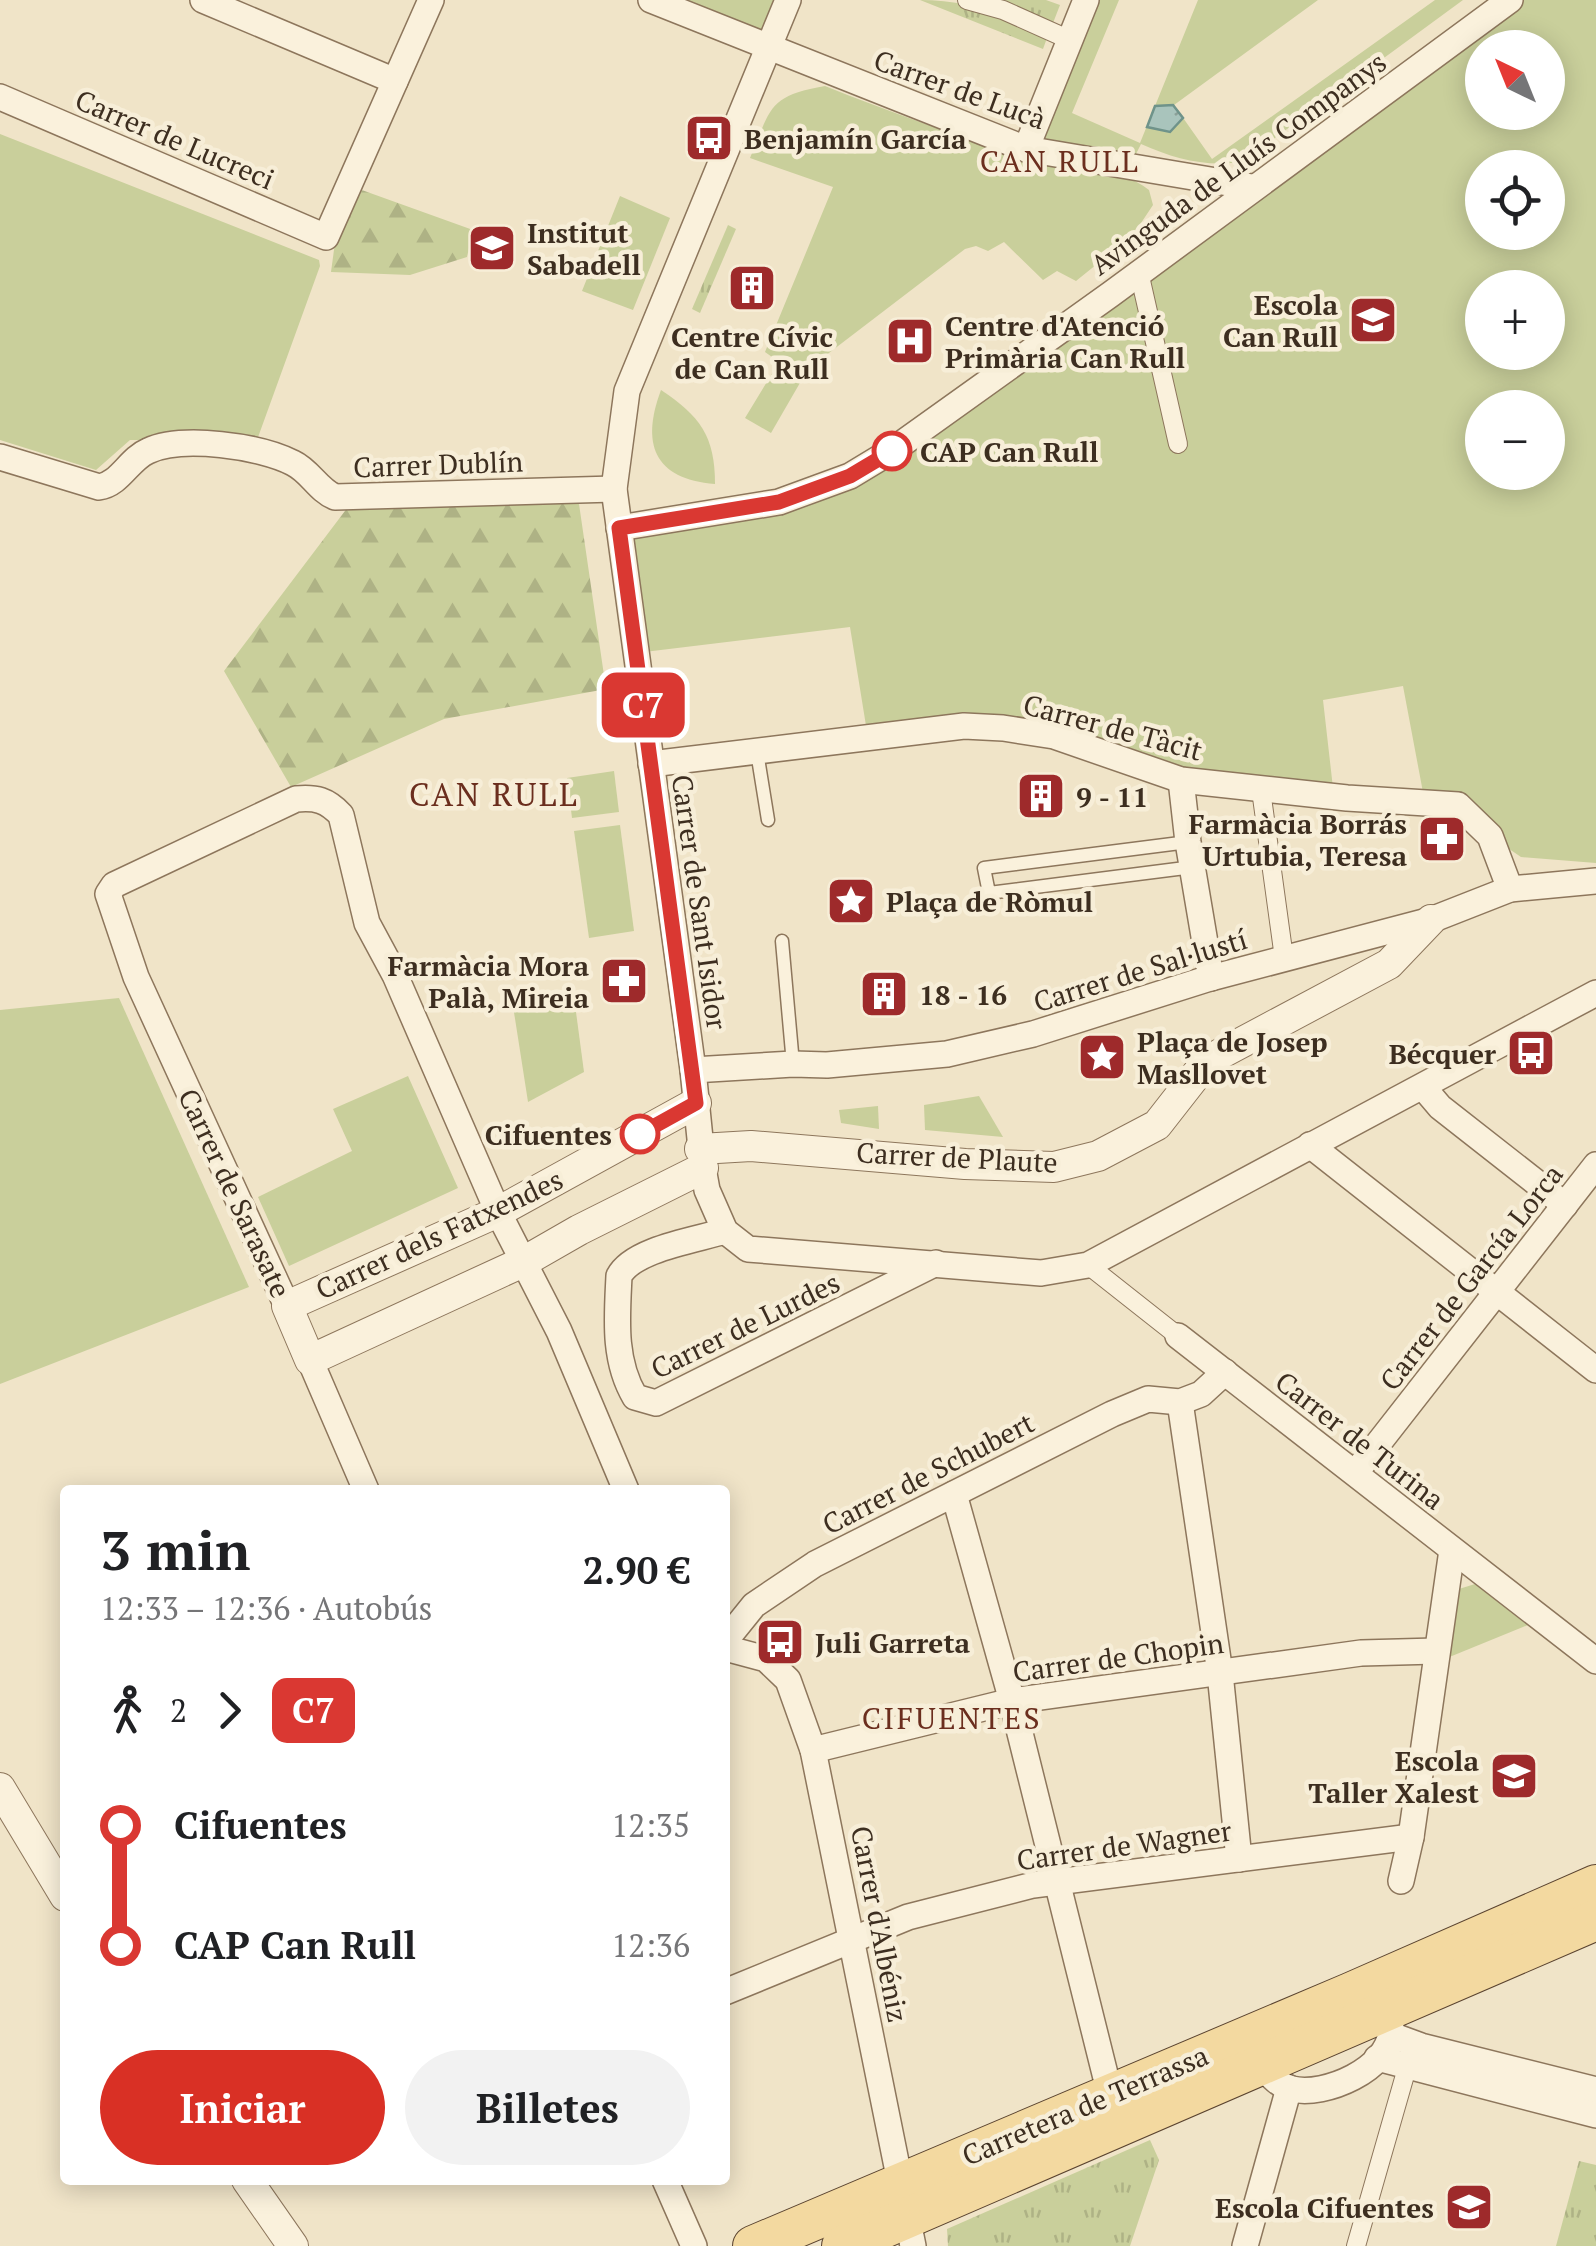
<!DOCTYPE html>
<html lang="es">
<head>
<meta charset="utf-8">
<style>
	:root { --surface:#fff; --page:#f2f2f2; --text:#202124; --muted:#757577; --accent:#d93025 }
	body { margin:0; font-family:"PT Serif",serif; background:var(--page); color:var(--text); height:100vh; display:flex; flex-direction:column; font-size:38px; white-space:nowrap }
	* { box-sizing:border-box; margin:0 }
	p { font-size:32px; color:var(--muted) }
	.icon { flex:none; width:55px; height:55px; fill:none; stroke:currentColor; stroke-width:2; stroke-linecap:round; stroke-linejoin:round }
	.map { position:relative; flex:1; overflow:hidden }
	.drawer { position:absolute; left:60px; top:1485px; width:670px; height:700px; display:flex; flex-direction:column; background:var(--surface); border-radius:10px; box-shadow:0 5px 25px #0003 }
	.drawer>* { flex:none }
	.badge { padding:0 20px; border-radius:15px; font-size:35px; line-height:65px }
	.needle { width:65px; rotate:317deg }
	.buttons { position:absolute; left:1465px; top:30px; display:grid; gap:20px }
	.buttons a { display:grid; place-items:center; width:100px; height:100px; border-radius:50%; background:var(--surface); box-shadow:0 5px 25px #0003; font-size:50px }
	.map>.badge { position:absolute; translate:-50% -50%; box-shadow:0 0 0 5px #fff }
	.legs { display:flex; align-items:center; gap:15px; height:110px; padding:0 40px; font-size:32px }
	.legs p { margin-inline-start:auto }
	.head { display:flex; align-items:center; justify-content:space-between; height:170px; padding:0 40px }
	h1 { font-size:55px; font-weight:800; line-height:75px }
	.action { display:flex; gap:20px; margin-top:auto; padding:20px 40px }
	.action a { flex:1; height:115px; border-radius:60px; background:var(--accent); color:#fff; font-size:40px; font-weight:800; line-height:115px; text-align:center }
	.action a+a { background:var(--page); color:var(--text) }
	ul { padding:0 40px; list-style:none }
	li { display:flex; align-items:center; gap:35px; height:120px; font-size:38px }
	li i { display:grid; place-items:center; width:15px; height:100%; margin:0 12px; background:currentColor }
	li i::after { content:''; width:25px; height:25px; margin:-12px; border:8px solid; border-radius:50%; background:var(--surface) }
	li p { margin-inline-start:auto }
	li:first-child i { background:linear-gradient(#0000 50%,currentColor 0) }
	li:last-child i { background:linear-gradient(currentColor 50%,#0000 0) }
	.map>svg:first-child { display:block }
	.grass { fill:url(#grass-tufts) }
	.forest { fill:url(#forest-firs) }
	.green { fill:#c9cf9b; fill-rule:evenodd }
	.water { fill:url(#water-ripples); stroke:#6f938a; stroke-width:2.5 }
	.lines { fill:none; stroke-linecap:round; stroke-linejoin:round }
	.service-casing { stroke:#8d765c; stroke-width:15 }
	.pedestrian-casing { stroke:#8d765c; stroke-width:20 }
	.minor-casing { stroke:#8d765c; stroke-width:28 }
	.tertiary-casing { stroke:#8d765c; stroke-width:32 }
	.primary-casing { stroke:#5b4430; stroke-width:42 }
	.service { stroke:#faf1dc; stroke-width:12 }
	.pedestrian { stroke:#faf1dc; stroke-width:18 }
	.minor { stroke:#faf1dc; stroke-width:25 }
	.tertiary { stroke:#faf1dc; stroke-width:30 }
	.primary { stroke:#f3d9a0; stroke-width:40 }
	.line-1-casing { stroke:#fff; stroke-width:22 }
	.line-1 { stroke:#da3832; stroke-width:15 }
	.stop-1-dot { fill:#fff; stroke:#da3832; stroke-width:5 }
	.labels { text-anchor:middle; dominant-baseline:central; stroke-width:9; stroke-linejoin:round; paint-order:stroke }
	.street-label { font-size:28px; fill:#3d2e20; stroke:#f7eed8 }
	.poi-label { font-size:28px; font-weight:bold; fill:#3d2e20; stroke:#f7eed8; text-anchor:start }
	.stop-label { font-size:28px; font-weight:bold; fill:#3d2e20; stroke:#f7eed8; text-anchor:start }
	.neighbourhood-label { font-size:30px; letter-spacing:2.5px; fill:#6b2e1e; stroke:#f7eed8 }
	.quarter-label { font-size:32px; letter-spacing:2.5px; fill:#6b2e1e; stroke:#f7eed8 }
</style>
</head>
<body>
<div class="map">
<svg width="1596" height="2246" viewBox="0 0 1596 2246">
	<defs>
		<pattern id="grass-tufts" width="24" height="20" patternUnits="userSpaceOnUse" patternTransform="scale(2.5)"><rect width="24" height="20" fill="#c9cf9b"/><path d="M3 7l-1-3M5 7V3M7 7l1-3M15 17l-1-3M17 17v-4M19 17l1-3" fill="none" stroke="#aeb285"/></pattern>
		<pattern id="forest-firs" width="22" height="20" patternUnits="userSpaceOnUse" patternTransform="scale(2.5)"><rect width="22" height="20" fill="#c9cf9b"/><path d="M5 1l3.5 6h-7zM16 11l3.5 6h-7z" fill="#aeb285"/></pattern>
		<pattern id="water-ripples" width="26" height="14" patternUnits="userSpaceOnUse" patternTransform="scale(2.5)"><rect width="26" height="14" fill="#a9c4bc"/><path d="M2 4q2-2 4 0t4 0M15 11q2-2 4 0t4 0" fill="none" stroke="#8ba098"/></pattern>
	</defs>
	<rect width="100%" height="100%" fill="#f0e4c8"/>
	<g class="grass">
		<path d="M920 0C952 0 983 6 1012 20 1024 26 1034 33 1047 38L1043 49Z"/>
		<path d="M988 0H1046L1060 5 1053 23Z"/>
		<path d="M728 225 736 229 700 313 692 309Z"/>
		<path d="M1150 2140 1159 2160 1130 2246H948L947 2229Z"/>
		<path d="M1579 2161 1596 2165V2246H1556Z"/>
	</g>
	<g class="forest">
		<path d="M359 189 473 230 467 257 410 275 331 272 336 235Z"/>
		<path d="M351 503 579 504 606 689 444 719 291 787 224 671Z"/>
	</g>
	<g class="green">
		<path d="M675 0H777L763 34Z"/>
		<path d="M1099 0H1119L1072 113 1140 143 1198 0H1318L1174 105 1212 159 1435 0H1463L1242 162C1204 167 1175 159 1141 144L1135 156 1041 146Z"/>
		<path d="M1510 0H1596V863L1521 857 1490 836 1425 803 1403 686 1323 700 1333 788 1261 790 1054 736 868 738 850 627 636 653 619 528 850 476ZM1482 48H1548V112H1482ZM1482 168H1548V232H1482ZM1482 288H1548V352H1482ZM1482 408H1548V472H1482Z"/>
		<path d="M825 86C890 112 956 136 1023 155 1059 165 1120 166 1149 190L1153 205 1133 235 1076 281 1057 271 1043 280 1004 242 988 251 976 246 965 249 808 369 771 433 745 418 779 362 765 352 833 187 750 158C771 109 767 96 825 86Z"/>
		<path d="M0 134 319 260 320 266 257 440H130L96 470 0 440Z"/>
		<path d="M620 196 670 218 633 310 582 291Z"/>
		<path d="M661 390C700 416 715 436 715 484 653 479 641 443 661 390Z"/>
		<path d="M614 771 619 812 572 818 567 778Z"/>
		<path d="M620 825 634 931 589 938 574 831Z"/>
		<path d="M574 997 584 1072 528 1102 513 1006Z"/>
		<path d="M119 998 249 1287 0 1384V1010Z"/>
		<path d="M408 1076 458 1188 289 1266 258 1197 352 1151 333 1109Z"/>
		<path d="M979 1096 1003 1137 925 1130 924 1105Z"/>
		<path d="M878 1106 879 1129 841 1123 839 1110Z"/>
		<path d="M1475 1584 1528 1625 1447 1658 1459 1589Z"/>
	</g>
	<path class="water" d="M1173 105 1183 118 1170 132 1147 127 1155 106Z"/>
	<g class="lines">
		<g class="service-casing">
			<g id="service">
				<path d="M757 752 768 820"/>
				<path d="M1188 842 984 868 989 893 1193 867"/>
				<path d="M782 941 793 1064"/>
			</g>
		</g>
		<g class="pedestrian-casing">
			<g id="pedestrian">
				<path d="M967 0 1003 10 1070 40"/>
				<path d="M1139 272 1178 444"/>
				<path d="M1261 790 1284 958"/>
				<path d="M1088 1265 1178 1336"/>
				<path d="M1356 2246 1407 2068"/>
			</g>
		</g>
		<g class="minor-casing">
			<g id="minor">
				<path d="M203 0 395 81"/>
				<path d="M651 0 1026 149 1252 187"/>
				<path d="M788 0 627 391 614 489 693 1070 703 1168 707 1190 725 1231 748 1249 1041 1273 1088 1265 1596 993"/>
				<path d="M0 97 326 237 431 0"/>
				<path d="M1026 149 1086 0"/>
				<path d="M0 457 99 487C120 484 129 459 148 451 182 435 260 446 293 463 310 471 318 490 335 497L614 489"/>
				<path d="M619 528 779 502 850 476 893 450 1111 294 1510 0"/>
				<path d="M651 764 964 726 1003 728 1054 736 1181 780 1347 798 1458 805 1490 836 1510 889"/>
				<path d="M1181 780 1188 842 1211 978"/>
				<path d="M693 1070 793 1064 827 1065 947 1054 1033 1034 1207 979 1431 920 1510 889 1596 881"/>
				<path d="M1423 1087 1440 1107 1565 1205"/>
				<path d="M1310 1145 1596 1370"/>
				<path d="M725 1231C696 1240 633 1249 619 1276 617 1318 613 1360 635 1397L656 1403 936 1263"/>
				<path d="M287 1306 136 977 108 894 114 885 296 799C316 797 327 800 341 815L367 923 395 975 498 1212 559 1331 626 1490"/>
				<path d="M1178 1336 1596 1661"/>
				<path d="M310 1360 366 1490"/>
				<path d="M1180 1402 1220 1673 1239 1859"/>
				<path d="M1356 1472 1596 1165"/>
				<path d="M954 1494 1012 1701 1110 2094"/>
				<path d="M725 1641 754 1605 815 1564 1112 1414 1148 1399 1180 1402 1201 1394 1225 1372"/>
				<path d="M725 1648 766 1659 788 1680 813 1750 913 2246"/>
				<path d="M813 1750 1012 1701 1361 1653 1436 1651"/>
				<path d="M1401 1881 1411 1837 1452 1550"/>
				<path d="M725 1992 908 1917 1033 1885 1411 1837"/>
				<path d="M1391 2035 1421 2046 1596 2090"/>
				<path d="M1262 2052 1261 2065C1270 2075 1278 2085 1292 2089 1325 2097 1389 2069 1391 2031 1392 2020 1386 2010 1381 2001"/>
				<path d="M1377 2058 1596 2115"/>
				<path d="M665 2180 694 2246"/>
				<path d="M1245 2246 1289 2088"/>
			</g>
		</g>
		<g class="tertiary-casing">
			<g id="tertiary">
				<path d="M696 1103 498 1212 287 1306 310 1360 525 1261 579 1230 703 1168"/>
				<path d="M700 1149 751 1146 965 1164 1054 1167 1098 1156 1157 1125 1207 1061 1389 964 1431 920"/>
				<path d="M0 1788 65 1896"/>
				<path d="M247 2180 293 2246"/>
			</g>
		</g>
		<g class="primary-casing">
			<g id="primary">
				<path d="M753 2246 1350 1993 1596 1885"/>
				<path d="M842 2246 1596 1920"/>
			</g>
		</g>
		<use href="#service" class="service"/>
		<use href="#pedestrian" class="pedestrian"/>
		<use href="#minor" class="minor"/>
		<use href="#tertiary" class="tertiary"/>
		<use href="#primary" class="primary"/>
	</g>
	<g class="lines">
		<g class="line-1-casing">
			<path id="line-1" d="M640 1134 696 1103 619 528 779 502 850 476 892 451"/>
		</g>
		<use href="#line-1" class="line-1"/>
	</g>
	<defs>
		<g id="bus-square" transform="scale(2.5)"><rect x="-9" y="-9" width="18" height="18" rx="4" fill="#9e2a2b" stroke="#f7eed8"/><path d="M-5-6H5V4H4V6H2V4H-2V6H-4V4H-5ZM-3.5-4V0h7V-4ZM-3.5 1.2v1.5H-2V1.2ZM2 1.2v1.5H3.5V1.2Z" fill="#fff"/></g>
		<g id="school-square" transform="scale(2.5)"><rect x="-9" y="-9" width="18" height="18" rx="4" fill="#9e2a2b" stroke="#f7eed8"/><path d="M0-5L7-2L0 1L-7-2ZM-4 1L0 2.5L4 1V4Q0 6-4 4Z" fill="#fff"/></g>
		<g id="building-square" transform="scale(2.5)"><rect x="-9" y="-9" width="18" height="18" rx="4" fill="#9e2a2b" stroke="#f7eed8"/><path d="M-4-6H4V6H1V3H-1V6H-4ZM-2.5-4.3h1.7v1.8h-1.7ZM.8-4.3h1.7v1.8H.8ZM-2.5-1h1.7V.8h-1.7ZM.8-1h1.7V.8H.8Z" fill="#fff"/></g>
		<g id="hospital-square" transform="scale(2.5)"><rect x="-9" y="-9" width="18" height="18" rx="4" fill="#9e2a2b" stroke="#f7eed8"/><path d="M-5-5h3v3.5h4V-5h3V5h-3V1.5h-4V5h-3Z" fill="#fff"/></g>
		<g id="pharmacy-square" transform="scale(2.5)"><rect x="-9" y="-9" width="18" height="18" rx="4" fill="#9e2a2b" stroke="#f7eed8"/><path d="M-2-6h4v4h4v4h-4v4h-4v-4h-4v-4h4Z" fill="#fff"/></g>
		<g id="sight-square" transform="scale(2.5)"><rect x="-9" y="-9" width="18" height="18" rx="4" fill="#9e2a2b" stroke="#f7eed8"/><path d="M0-6L1.8-2.2L6-1.7L2.9 1.2L3.7 5.4L0 3.3L-3.7 5.4L-2.9 1.2L-6-1.7L-1.8-2.2Z" fill="#fff"/></g>
	</defs>
	<g fill-rule="evenodd">
		<use href="#bus-square" x="709" y="138"/>
		<use href="#school-square" x="492" y="248"/>
		<use href="#building-square" x="752" y="288"/>
		<use href="#school-square" x="1373" y="320"/>
		<use href="#hospital-square" x="910" y="341"/>
		<use href="#building-square" x="1041" y="796"/>
		<use href="#pharmacy-square" x="1442" y="839"/>
		<use href="#sight-square" x="851" y="901"/>
		<use href="#pharmacy-square" x="624" y="981"/>
		<use href="#building-square" x="884" y="994"/>
		<use href="#bus-square" x="1531" y="1053"/>
		<use href="#sight-square" x="1102" y="1057"/>
		<use href="#bus-square" x="780" y="1642"/>
		<use href="#school-square" x="1514" y="1776"/>
		<use href="#school-square" x="1469" y="2207"/>
	</g>
	<g class="stop-1-dot">
		<circle cx="892" cy="451" r="18"/>
		<circle cx="640" cy="1134" r="18"/>
	</g>
	<g class="labels">
		<g class="street-label">
			<text transform="translate(960 89) rotate(20)">Carrer de Lucà</text>
			<text transform="translate(175 139) rotate(23)">Carrer de Lucreci</text>
			<text transform="translate(1238 163) rotate(-36)">Avinguda de Lluís Companys</text>
			<text transform="translate(438 464) rotate(-2)">Carrer Dublín</text>
			<text transform="translate(1113 727) rotate(15)">Carrer de Tàcit</text>
			<text transform="translate(700 902) rotate(82)">Carrer de Sant Isidor</text>
			<text transform="translate(1140 970) rotate(-17)">Carrer de Sal·lustí</text>
			<text transform="translate(957 1157) rotate(3)">Carrer de Plaute</text>
			<text transform="translate(235 1193) rotate(65)">Carrer de Sarasate</text>
			<text transform="translate(439 1234) rotate(-25)">Carrer dels Fatxendes</text>
			<text transform="translate(1471 1277) rotate(-52)">Carrer de García Lorca</text>
			<text transform="translate(745 1325) rotate(-26)">Carrer de Lurdes</text>
			<text transform="translate(1360 1440) rotate(38)">Carrer de Turina</text>
			<text transform="translate(928 1473) rotate(-27)">Carrer de Schubert</text>
			<text transform="translate(1118 1657) rotate(-8)">Carrer de Chopin</text>
			<text transform="translate(1124 1845) rotate(-8)">Carrer de Wagner</text>
			<text transform="translate(880 1924) rotate(79)">Carrer d'Albéniz</text>
			<text transform="translate(1085 2105) rotate(-23)">Carretera de Terrassa</text>
		</g>
		<g class="poi-label">
			<text x="744" y="138">Benjamín García</text>
			<text x="527" y="232">Institut<tspan x="527" dy="32">Sabadell</tspan></text>
			<text x="1338" y="304" text-anchor="end">Escola<tspan x="1338" dy="32">Can Rull</tspan></text>
			<text x="945" y="325">Centre d'Atenció<tspan x="945" dy="32">Primària Can Rull</tspan></text>
			<text x="752" y="336" text-anchor="middle">Centre Cívic<tspan x="752" dy="32">de Can Rull</tspan></text>
			<text x="1076" y="796">9 - 11</text>
			<text x="1407" y="823" text-anchor="end">Farmàcia Borrás<tspan x="1407" dy="32">Urtubia, Teresa</tspan></text>
			<text x="886" y="901">Plaça de Ròmul</text>
			<text x="589" y="965" text-anchor="end">Farmàcia Mora<tspan x="589" dy="32">Palà, Mireia</tspan></text>
			<text x="919" y="994">18 - 16</text>
			<text x="1137" y="1041">Plaça de Josep<tspan x="1137" dy="32">Masllovet</tspan></text>
			<text x="1496" y="1053" text-anchor="end">Bécquer</text>
			<text x="815" y="1642">Juli Garreta</text>
			<text x="1479" y="1760" text-anchor="end">Escola<tspan x="1479" dy="32">Taller Xalest</tspan></text>
			<text x="1434" y="2207" text-anchor="end">Escola Cifuentes</text>
		</g>
		<g class="stop-label">
			<text x="920" y="451">CAP Can Rull</text>
			<text x="612" y="1134" text-anchor="end">Cifuentes</text>
		</g>
		<g class="neighbourhood-label">
			<text x="1060" y="161">CAN RULL</text>
			<text x="952" y="1718">CIFUENTES</text>
		</g>
		<g class="quarter-label">
			<text x="494" y="794">CAN RULL</text>
		</g>
	</g>
</svg>
<div class="buttons">
<a><svg class="needle" viewBox="-14 -14 28 28"><path d="M0-13l5 13h-10z" fill="#e53935"/><path d="M0 13l5-13h-10z" fill="#757577"/></svg></a>
<a><svg class="icon" aria-label="locate" viewBox="0 0 24 24"><circle cx="12" cy="12" r="6"/><path d="M12 2v4M12 18v4M2 12h4M18 12h4"/></svg></a>
<a>+</a>
<a>−</a>
</div>
<b class="badge" style="left:643px;top:705px;background:#da3832;color:#fff">C7</b>
<section class="drawer">
<div class="head"><div><h1>3 min</h1><p>12:33 – 12:36 · Autobús</p></div><b>2.90 €</b></div>
<div class="legs"><svg class="icon" aria-label="walk" viewBox="0 0 24 24"><circle cx="13" cy="4" r="2"/><path d="M13 8l-2 6 4 7M11 14l-3 7M7 12l3-4h3l4 4"/></svg>2<svg class="icon" aria-label="forward" viewBox="0 0 24 24"><path d="M9 5l7 7-7 7"/></svg><b class="badge" style="background:#da3832;color:#fff">C7</b></div>
<ul>
<li><i style="color:#da3832"></i><b>Cifuentes</b><p>12:35</p></li>
<li><i style="color:#da3832"></i><b>CAP Can Rull</b><p>12:36</p></li>
</ul>
<div class="action"><a>Iniciar</a><a>Billetes</a></div>
</section>
</div>
</body>
</html>
